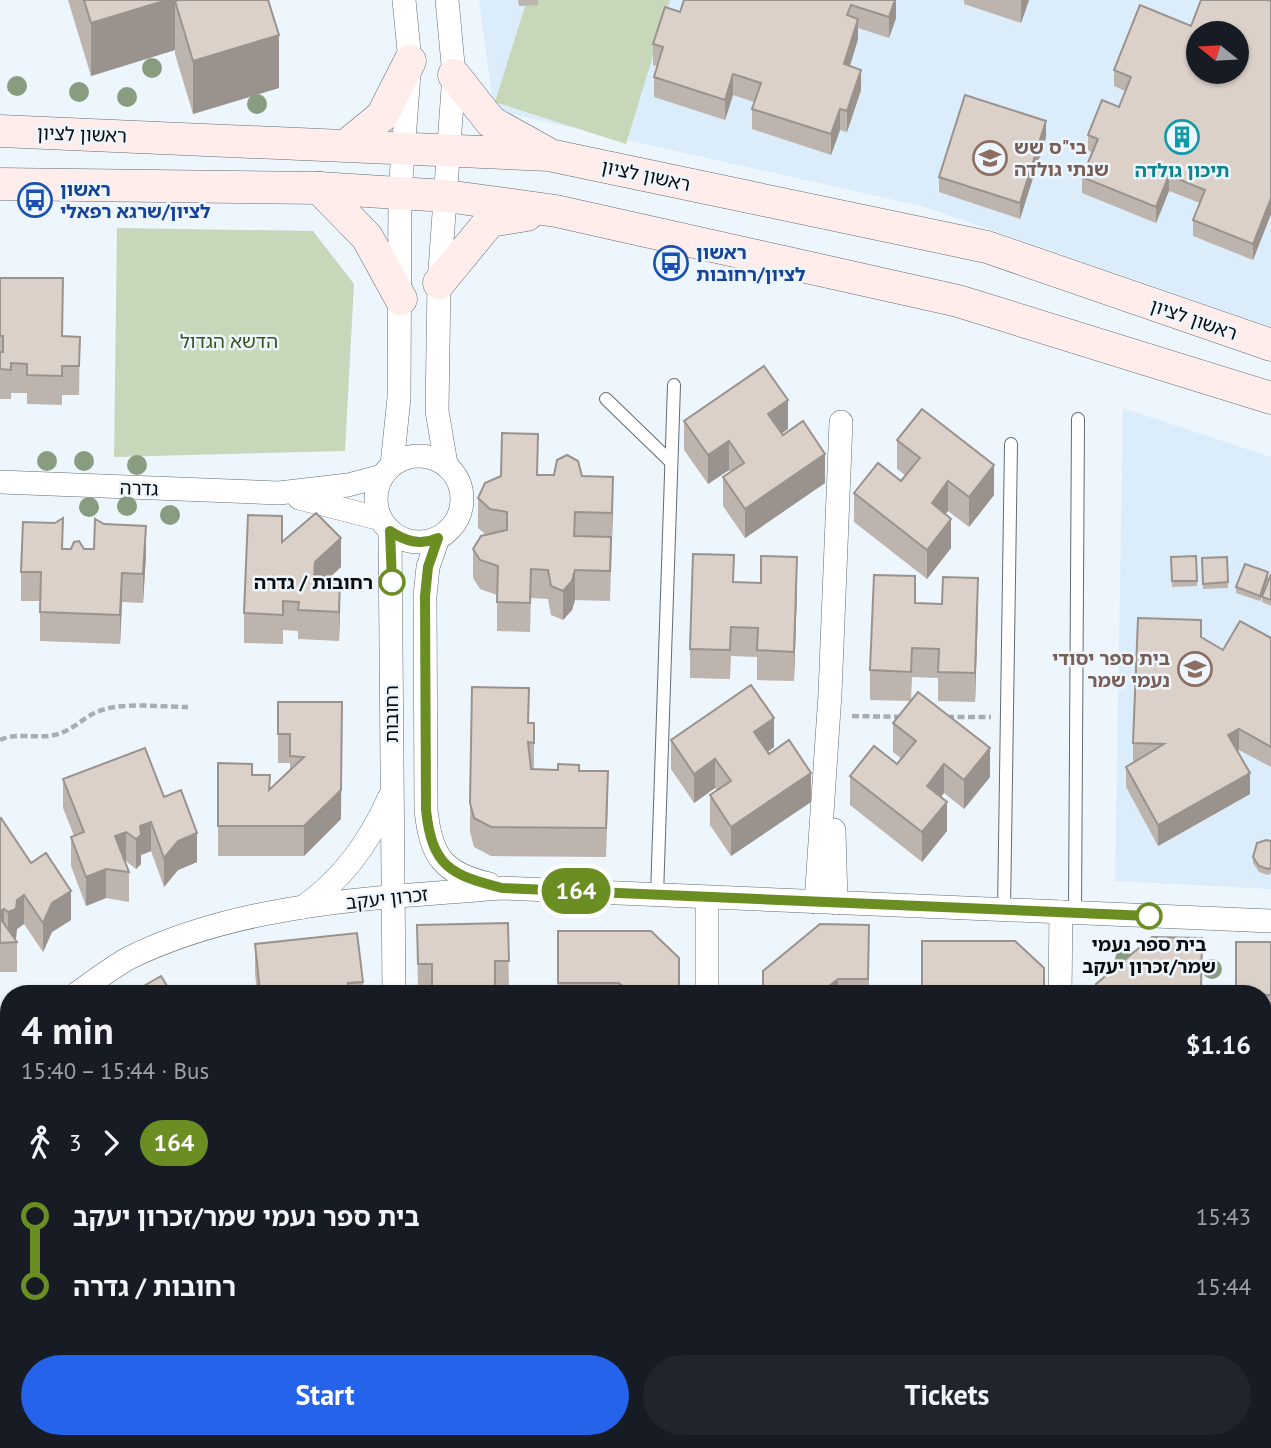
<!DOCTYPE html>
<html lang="en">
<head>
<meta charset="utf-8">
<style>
	:root { --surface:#171b24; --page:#20242c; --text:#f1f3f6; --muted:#9ea1a6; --accent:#2563eb }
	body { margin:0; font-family:"PT Sans","Noto Sans Hebrew",sans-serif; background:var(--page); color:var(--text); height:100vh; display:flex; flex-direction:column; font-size:26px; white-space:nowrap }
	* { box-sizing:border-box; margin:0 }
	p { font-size:23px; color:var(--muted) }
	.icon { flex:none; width:38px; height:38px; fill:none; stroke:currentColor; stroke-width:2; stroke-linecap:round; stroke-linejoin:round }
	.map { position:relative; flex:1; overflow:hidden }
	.sheet { position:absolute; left:0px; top:985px; width:1272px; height:464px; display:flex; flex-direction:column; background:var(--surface); border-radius:28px 28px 0 0; box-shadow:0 2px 5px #0004 }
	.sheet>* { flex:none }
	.badge { padding:0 14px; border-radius:23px; font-size:24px; line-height:46px }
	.needle { width:46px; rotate:288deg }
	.tools { position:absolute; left:1186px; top:21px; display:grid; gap:14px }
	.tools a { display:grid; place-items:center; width:63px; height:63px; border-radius:50%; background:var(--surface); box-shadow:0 2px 5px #0004; font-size:35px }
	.map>.badge { position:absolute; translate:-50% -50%; box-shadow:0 0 0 4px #fff }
	.legs { display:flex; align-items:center; gap:10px; height:77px; padding:0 21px; font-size:23px }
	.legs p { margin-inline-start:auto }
	.summary { display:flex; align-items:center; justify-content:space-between; height:119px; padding:0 21px }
	h1 { font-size:38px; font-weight:700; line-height:52px }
	.action { display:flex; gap:14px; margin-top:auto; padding:14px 21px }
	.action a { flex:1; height:80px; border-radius:42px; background:var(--accent); color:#fff; font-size:28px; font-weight:700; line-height:80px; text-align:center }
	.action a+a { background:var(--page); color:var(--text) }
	ul { padding:0 21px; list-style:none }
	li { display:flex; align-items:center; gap:24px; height:70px; font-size:26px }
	li i { display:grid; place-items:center; width:10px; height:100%; margin:0 9px; background:currentColor }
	li i::after { content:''; width:18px; height:18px; margin:-9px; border:5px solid; border-radius:50%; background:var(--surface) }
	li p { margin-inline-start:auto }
	li:first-child i { background:linear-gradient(#0000 50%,currentColor 0) }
	li:last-child i { background:linear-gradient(currentColor 50%,#0000 0) }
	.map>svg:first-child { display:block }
	.built { fill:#dbedfa; fill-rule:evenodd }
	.green { fill:#c6d7ba }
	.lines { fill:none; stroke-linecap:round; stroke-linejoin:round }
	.lane-casing { stroke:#626c73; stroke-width:14 }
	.street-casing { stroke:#626c73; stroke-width:24 }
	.secondary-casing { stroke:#626c73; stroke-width:33 }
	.path { stroke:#a7aeb4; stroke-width:4.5; stroke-dasharray:7 3.5; stroke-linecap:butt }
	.lane { stroke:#fff; stroke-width:12 }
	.street { stroke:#fff; stroke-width:23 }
	.secondary { stroke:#ffedeb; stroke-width:32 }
	.tree { fill:#889d80 }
	.wall { fill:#bdb4ad }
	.shaded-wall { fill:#9a928d }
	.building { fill:#dcd1c9; stroke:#9a928d; stroke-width:2; fill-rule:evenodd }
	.line-1-casing { stroke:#fff; stroke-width:16 }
	.line-1 { stroke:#6b8e23; stroke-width:10 }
	.stop-1-dot { fill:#fff; stroke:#6b8e23; stroke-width:3.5 }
	.labels { text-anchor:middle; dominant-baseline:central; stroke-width:5; stroke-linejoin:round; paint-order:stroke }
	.street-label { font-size:19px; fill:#080c0e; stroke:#edf6fd }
	.education-label { font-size:19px; font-weight:bold; fill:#785e54; stroke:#edf6fd; text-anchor:start }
	.culture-label { font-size:19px; font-weight:bold; fill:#0d838f; stroke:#edf6fd }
	.transit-label { font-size:19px; font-weight:bold; fill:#164399; stroke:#edf6fd; text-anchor:start }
	.park-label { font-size:19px; fill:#36541a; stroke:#edf6fd }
	.stop-label { font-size:19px; font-weight:bold; fill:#080c0e; stroke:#edf6fd; text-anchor:end }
</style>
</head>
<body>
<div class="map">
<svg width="1271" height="1448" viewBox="0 0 1271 1448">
	<rect width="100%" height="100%" fill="#edf6fd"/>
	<g class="built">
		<path d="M479 0H1271V327L925 207 494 110ZM1199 33H1237V72H1199Z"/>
		<path d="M1123 408 1271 457V889L1115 881Z"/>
	</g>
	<g class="green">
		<path d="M527 0H670L626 144 495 102Z"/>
		<path d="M117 228 313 231 354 284 345 451 114 457Z"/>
		<path d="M210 1440H398V1448H211Z"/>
	</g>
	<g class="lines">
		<g class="lane-casing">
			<g id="lane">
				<path d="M606 399 671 462"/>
				<path d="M657 895 674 385"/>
				<path d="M1004 910 1011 444"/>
				<path d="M1075 912 1078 419"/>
			</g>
		</g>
		<g class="street-casing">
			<g id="street">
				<circle cx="419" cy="499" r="43"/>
				<path d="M446 464 437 411 439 283 454 75 447 0"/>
				<path d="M392 465 399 398 400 192 410 61 404 0"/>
				<path d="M0 482 279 493 348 485 382 476"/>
				<path d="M299 498 381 519"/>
				<path d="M390 531 394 994"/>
				<path d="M438 538 428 567 425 596 426 810C431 857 443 873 489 884"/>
				<path d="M834 830 836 903"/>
				<path d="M707 898V994"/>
				<path d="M816 902 830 694 841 422"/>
				<path d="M303 907C342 880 370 841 389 798"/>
				<path d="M76 994C93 982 111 968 129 958 243 902 377 898 502 888L1271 921"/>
				<path d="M1060 994 1061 912"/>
				<path d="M0 1057 9 1048"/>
				<path d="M398 1440V1448"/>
				<path d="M614 1440 708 1443 1271 1441"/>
			</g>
		</g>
		<g class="secondary-casing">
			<g id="secondary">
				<path d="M454 75 491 122 545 152"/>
				<path d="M0 131 549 155 987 247 1271 345"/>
				<path d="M348 144 382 116 410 61"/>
				<path d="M0 184 319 188 446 196 556 211 958 301 1271 398"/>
				<path d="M319 188 367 237 401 299"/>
				<path d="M439 283 490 221 527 215"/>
			</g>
		</g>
		<g class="path">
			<path d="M852 716 903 717"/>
			<path d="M947 717H991"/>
			<path d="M0 740C17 732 36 739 54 735 72 732 85 715 102 710 128 702 161 707 188 707"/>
			<path d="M0 1416H9"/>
			<path d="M210 1440 211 1448"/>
			<path d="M309 1440 310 1448"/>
		</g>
		<use href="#lane" class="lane"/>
		<use href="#street" class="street"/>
		<use href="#secondary" class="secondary"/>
	</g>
	<g class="tree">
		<circle cx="152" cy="68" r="10"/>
		<circle cx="17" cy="86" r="10"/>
		<circle cx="79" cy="92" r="10"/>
		<circle cx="127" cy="97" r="10"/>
		<circle cx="257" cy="104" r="10"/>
		<circle cx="47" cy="461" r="10"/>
		<circle cx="84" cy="461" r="10"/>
		<circle cx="137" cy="465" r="10"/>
		<circle cx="127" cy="506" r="10"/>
		<circle cx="89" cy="507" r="10"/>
		<circle cx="170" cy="515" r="10"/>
		<circle cx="1125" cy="959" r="10"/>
		<circle cx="1212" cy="969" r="10"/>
	</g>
	<g class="wall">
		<path d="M68 0H268L279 88 193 114 175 54V50L91 76Z"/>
		<path d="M518 0H538V5L519 6Z"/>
		<path d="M896 0V18L889 38 858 28V39L850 66 861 90 847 132 840 130 831 155 752 129V109L754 102 733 95 725 120 654 97V77L657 66 653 65V44L680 12Z"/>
		<path d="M964 0H1029L1021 23 964 4Z"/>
		<path d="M1271 1V214L1253 260 1193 236V220L1200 203 1169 191 1156 223 1082 193V177L1092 152 1088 151V135L1119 107 1125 91 1114 86V70L1191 26Z"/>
		<path d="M1046 137 1020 219 939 192V177Z"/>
		<path d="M0 278 63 336 80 337 79 395H62V405L27 404V393H11V399H0Z"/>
		<path d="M684 421 788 429 782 433 825 483 745 538 723 506V477L730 472 729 470 708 484 684 450Z"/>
		<path d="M897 440 994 495 969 527 948 511 945 514 951 548 927 579 854 522V493L901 481 906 476 897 469Z"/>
		<path d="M538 475 582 476 613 506 610 601 575 600 572 610 563 620 551 615 548 599 531 598 530 632 497 631V595L480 589 473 578V549L486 535 478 528V498Z"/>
		<path d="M282 542 341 567 328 579 340 609 339 641 298 639V631L283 630V644L244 643V613Z"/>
		<path d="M63 549H84L146 555 143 603 122 602 120 644 40 641V601H21V572Z"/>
		<path d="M1171 557 1197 581V586L1172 587Z"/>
		<path d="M1227 557 1228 588 1203 589 1202 558Z"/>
		<path d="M1271 574V606L1262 602V597Z"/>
		<path d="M1268 578 1260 601 1236 593V587Z"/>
		<path d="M734 582 797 587 794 681 757 680V657L731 656 730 679 690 678V649Z"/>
		<path d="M915 603 978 607 975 702 938 701V678L912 677 911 700 990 777 964 809 944 793 941 797 947 831 922 862 850 805V776L897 764 902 759 893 752V723L911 701 870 700V670Z"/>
		<path d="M1201 637 1223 650 1271 638V767L1239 750 1237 751 1250 794 1158 846 1126 787V767L1133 762V743Z"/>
		<path d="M278 702 341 819 304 856H218V763L252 775 270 789 290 770V763H278Z"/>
		<path d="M529 723H534V769L579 771 608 800 606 857 491 856 474 847 470 832V803Z"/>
		<path d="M671 740 774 747 768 752 811 802 731 856 710 825V795L717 791 715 788 694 803 671 769Z"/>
		<path d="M63 779 164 797 197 862 178 870 164 887 151 851 141 855V864L136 869 126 861 124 862 129 872V902L106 898 86 906 71 866V837L74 836 63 808Z"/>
		<path d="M0 819 71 920 52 932 43 952 24 924 17 929 16 938 14 939 17 942V972H0Z"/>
		<path d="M1271 841V873L1268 875 1259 872 1253 863V857Z"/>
		<path d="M508 923 509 990H495V994H418L417 925Z"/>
		<path d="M869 925V994H763Z"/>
		<path d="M558 931 679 994H558Z"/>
		<path d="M1202 938V994H1096Z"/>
		<path d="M1271 942V1024H1264V994Z"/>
		<path d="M255 944 363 982V994H257L255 973Z"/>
		<path d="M9 1099V1242L5 1240 0 1249V1107Z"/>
		<path d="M0 1311 9 1313 1 1397H0Z"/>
	</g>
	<g class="shaded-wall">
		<path d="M167 0H195L175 1V50L91 76V23Z"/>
		<path d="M895 0H896V18L889 38V17Z"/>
		<path d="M1022 0H1029L1021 23V2Z"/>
		<path d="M858 19V39L844 85V64Z"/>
		<path d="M279 35V88L193 114V61Z"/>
		<path d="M861 70V90L847 132V111Z"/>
		<path d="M733 74V95L725 120V100Z"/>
		<path d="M840 109V130L831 155V134Z"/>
		<path d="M1046 121V137L1020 219V203Z"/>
		<path d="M1169 175V191L1156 223V207Z"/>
		<path d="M1271 198V214L1253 260V244Z"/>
		<path d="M788 400V429L768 443V414Z"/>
		<path d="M729 441V470L708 484V455Z"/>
		<path d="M825 454V483L745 538V509Z"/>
		<path d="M994 465V495L969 527V497Z"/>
		<path d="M613 477V506L612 542V513Z"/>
		<path d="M948 481V511L932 533V503Z"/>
		<path d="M951 519V548L927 579V550Z"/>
		<path d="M146 526V555L143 603V574Z"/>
		<path d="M341 538V567L315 591 314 608 315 562Z"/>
		<path d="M797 557V587L794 681V652Z"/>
		<path d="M575 570V600L572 610 563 620V591Z"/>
		<path d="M1268 572V578L1260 601V596Z"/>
		<path d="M122 573V602L120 644V615Z"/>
		<path d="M978 578V607L975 702V673Z"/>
		<path d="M340 580V609L339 641V612Z"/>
		<path d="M342 702 341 819 304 856V826Z"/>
		<path d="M774 718V747L754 761V732Z"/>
		<path d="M1239 729V750L1228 756V735Z"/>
		<path d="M990 748V777L964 809V780Z"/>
		<path d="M715 759V788L694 803V774Z"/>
		<path d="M944 764V793L927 815V786Z"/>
		<path d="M811 773V802L731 856V827Z"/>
		<path d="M1250 773V794L1158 846V825Z"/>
		<path d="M947 802V831L922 862V832Z"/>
		<path d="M151 822V851L141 855V864L136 869V839L140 826Z"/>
		<path d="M126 832V861L115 865V836Z"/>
		<path d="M197 833V862L178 870 164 887V858L178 841Z"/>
		<path d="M106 869V898L86 906V877Z"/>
		<path d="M71 891V920L52 932 43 952V923L52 903Z"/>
		<path d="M24 895V924L17 929 16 938 8 941V912L17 900Z"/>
		<path d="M4 909V938L0 940V911Z"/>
		<path d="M838 979V994H819Z"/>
		<path d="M5 1211V1240L0 1249V1220Z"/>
		<path d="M9 1331V1361L1 1397V1368Z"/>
	</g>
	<g class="building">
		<path d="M84 0H167L91 23Z"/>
		<path d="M179 0H268L279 35 193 61 175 1Z"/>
		<path d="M684 0H895L889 17 851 5 847 15 858 19 844 64 861 70 847 111 840 109 831 134 752 109 761 83 733 74 725 100 654 77 663 47 653 44 665 7 680 12Z"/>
		<path d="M1201 0H1268L1271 1V198L1253 244 1193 220 1205 190 1169 175 1156 207 1082 177 1098 139 1088 135 1102 100 1119 107 1131 77 1114 70 1140 5 1191 26ZM1199 33H1237V72H1199Z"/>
		<path d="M965 95 1046 121 1020 203 939 177Z"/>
		<path d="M0 278H63L62 336 80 337 79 366H62V376L27 375V364L11 363V370L0 369V352H3V336H0Z"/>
		<path d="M764 366 788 400 768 414 783 435 803 421 825 454 745 509 723 477 744 463 729 441 708 455 684 421Z"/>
		<path d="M922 409 994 465 969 497 948 481 932 503 951 519 927 550 854 493 878 463 901 481 920 458 897 440Z"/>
		<path d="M502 433 538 434 537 475H554L557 460 567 455 578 461 582 476 613 477 612 513 575 512 574 536 611 537 610 571 575 570 572 581 563 591 551 586 548 570 531 569 530 603 497 602 498 566 480 560 473 549 481 536 507 530V512L490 509 478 498 485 483 501 476Z"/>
		<path d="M316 513 341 538 315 562 314 578 340 580 339 612 298 610 299 602 283 601V615L244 613 248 515 282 516V542Z"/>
		<path d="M63 518 62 549H71L74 542 79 541 84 549H94L95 519 104 524 146 526 143 574 122 573 120 615 40 612 41 572H21L23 522 55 523Z"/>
		<path d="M693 554 734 555 733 582 761 583V556L797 557 794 652 757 650 758 628 731 627 730 650 690 649Z"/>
		<path d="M1196 556 1197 581H1172L1171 557Z"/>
		<path d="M1227 557 1228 582 1203 584 1202 558Z"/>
		<path d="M1245 564 1268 572 1260 596 1236 587Z"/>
		<path d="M1271 574V600L1262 597Z"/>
		<path d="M874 575 915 576V603L942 604 943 577 978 578 975 673 938 672 939 649 912 648 911 672 870 670Z"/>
		<path d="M1138 618 1201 620V637L1223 650 1240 621 1271 638V747L1239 729 1228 735 1250 773 1158 825 1126 767 1164 744 1133 743Z"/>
		<path d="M751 685 774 718 754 732 769 754 789 740 811 773 731 827 710 795 731 781 715 759 694 774 671 740Z"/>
		<path d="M472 687 529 688 528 723H534V743L528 742 531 769 558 770V764L579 765V771H608L606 828 491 827 474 818 470 803Z"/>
		<path d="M918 692 990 748 964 780 944 764 927 786 947 802 922 832 850 776 874 746 897 764 916 741 893 723Z"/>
		<path d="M278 702H342L341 790 304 826H218V763L252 764V775H270L269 790 304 757 290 756V734H278Z"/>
		<path d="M145 748 164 797 181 790 197 833 178 841 164 858 151 822 140 826 141 835 136 839 126 832 115 836 129 872 106 869 86 877 71 837 84 832 63 779Z"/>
		<path d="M1 818 31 863 46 853 71 891 52 903 43 923 24 895 17 900 16 909 8 912 4 909 0 911V819Z"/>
		<path d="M1266 840 1271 841V868L1268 869 1259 866 1253 857 1257 843Z"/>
		<path d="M0 918 17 942 0 943Z"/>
		<path d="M508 923 509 961H495V994H432V964H418L417 925Z"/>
		<path d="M820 924 869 925 868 979H838L819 994H763V971Z"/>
		<path d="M558 931H651L679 958V994H631L619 983H558Z"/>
		<path d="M357 933 363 982 348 983 349 994H281L280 989 260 991 255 944Z"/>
		<path d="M1152 937 1202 938 1201 992H1171L1168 994H1096V984Z"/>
		<path d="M922 941H1015L1044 968V994H922Z"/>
		<path d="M1236 942H1271V995H1264V994H1236Z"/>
		<path d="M161 976 172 994H130Z"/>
		<path d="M5 1097 9 1099V1213L5 1211 0 1220V1107Z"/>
		<path d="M0 1311 9 1313V1331L1 1368Z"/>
		<path d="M83 1440H171L174 1448H78L76 1443Z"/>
	</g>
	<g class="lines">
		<g class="line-1-casing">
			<path id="line-1" d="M392 582 390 531C405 541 420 546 438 538L428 567 425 596 426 810C432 866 450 875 502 888L1149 916"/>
		</g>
		<use href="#line-1" class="line-1"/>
	</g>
	<defs>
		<g id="building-ring" transform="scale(1.75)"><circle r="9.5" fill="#edf6fd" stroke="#0f9aa8" stroke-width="1.5"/><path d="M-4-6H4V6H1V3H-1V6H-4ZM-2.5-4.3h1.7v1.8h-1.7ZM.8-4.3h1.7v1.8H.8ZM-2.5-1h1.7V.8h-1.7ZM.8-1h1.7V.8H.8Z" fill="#0f9aa8"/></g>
		<g id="school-ring" transform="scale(1.75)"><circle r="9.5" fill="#edf6fd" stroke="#8d6e63" stroke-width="1.5"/><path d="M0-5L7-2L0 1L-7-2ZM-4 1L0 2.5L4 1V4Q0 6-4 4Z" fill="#8d6e63"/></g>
		<g id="bus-ring" transform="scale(1.75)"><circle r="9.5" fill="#edf6fd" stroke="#1a4fb4" stroke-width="1.5"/><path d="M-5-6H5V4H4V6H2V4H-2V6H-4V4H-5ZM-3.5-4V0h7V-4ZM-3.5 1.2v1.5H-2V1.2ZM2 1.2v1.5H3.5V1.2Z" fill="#1a4fb4"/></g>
	</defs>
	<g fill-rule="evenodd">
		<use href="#building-ring" x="1182" y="137"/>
		<use href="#school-ring" x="990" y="158"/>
		<use href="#bus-ring" x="35" y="200"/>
		<use href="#bus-ring" x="671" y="263"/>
		<use href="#school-ring" x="1195" y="669"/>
	</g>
	<g class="stop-1-dot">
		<circle cx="392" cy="582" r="12"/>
		<circle cx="1149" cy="916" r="12"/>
	</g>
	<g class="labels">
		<g class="street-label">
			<text transform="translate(82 134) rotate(2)">ראשון לציון</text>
			<text transform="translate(646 175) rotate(12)">ראשון לציון</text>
			<text transform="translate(1194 319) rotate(19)">ראשון לציון</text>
			<text transform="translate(139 488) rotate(2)">גדרה</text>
			<text transform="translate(391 714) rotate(-90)">רחובות</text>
			<text transform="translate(387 898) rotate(-6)">זכרון יעקב</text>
		</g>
		<g class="education-label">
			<text x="1014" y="147">בי"ס שש<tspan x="1014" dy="22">שנתי גולדה</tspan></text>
			<text x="1170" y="658" text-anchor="end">בית ספר יסודי<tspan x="1170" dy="22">נעמי שמר</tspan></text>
		</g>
		<g class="culture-label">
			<text x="1182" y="170">תיכון גולדה</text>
		</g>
		<g class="transit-label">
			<text x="60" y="189">ראשון<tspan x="60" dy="22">לציון/שרגא רפאלי</tspan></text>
			<text x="696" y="252">ראשון<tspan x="696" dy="22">לציון/רחובות</tspan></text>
		</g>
		<g class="park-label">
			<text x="229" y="341">הדשא הגדול</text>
		</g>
		<g class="stop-label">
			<text x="373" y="582">רחובות / גדרה</text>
			<text x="1149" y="944" text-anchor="middle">בית ספר נעמי<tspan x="1149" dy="22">שמר/זכרון יעקב</tspan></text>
		</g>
	</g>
</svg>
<div class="tools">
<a><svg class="needle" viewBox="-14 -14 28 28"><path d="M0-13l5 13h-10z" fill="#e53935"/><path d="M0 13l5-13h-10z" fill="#9ea1a6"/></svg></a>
</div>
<b class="badge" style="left:576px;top:891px;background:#6b8e23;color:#fff">164</b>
<section class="sheet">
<div class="summary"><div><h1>4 min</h1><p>15:40 – 15:44 · Bus</p></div><b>$1.16</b></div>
<div class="legs"><svg class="icon" aria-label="walk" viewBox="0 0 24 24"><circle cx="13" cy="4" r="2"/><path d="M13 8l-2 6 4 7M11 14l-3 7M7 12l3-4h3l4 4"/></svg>3<svg class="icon" aria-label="forward" viewBox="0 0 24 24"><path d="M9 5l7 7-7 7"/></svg><b class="badge" style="background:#6b8e23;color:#fff">164</b></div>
<ul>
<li><i style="color:#6b8e23"></i><b>בית ספר נעמי שמר/זכרון יעקב</b><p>15:43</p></li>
<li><i style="color:#6b8e23"></i><b>רחובות / גדרה</b><p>15:44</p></li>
</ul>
<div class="action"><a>Start</a><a>Tickets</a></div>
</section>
</div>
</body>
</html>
